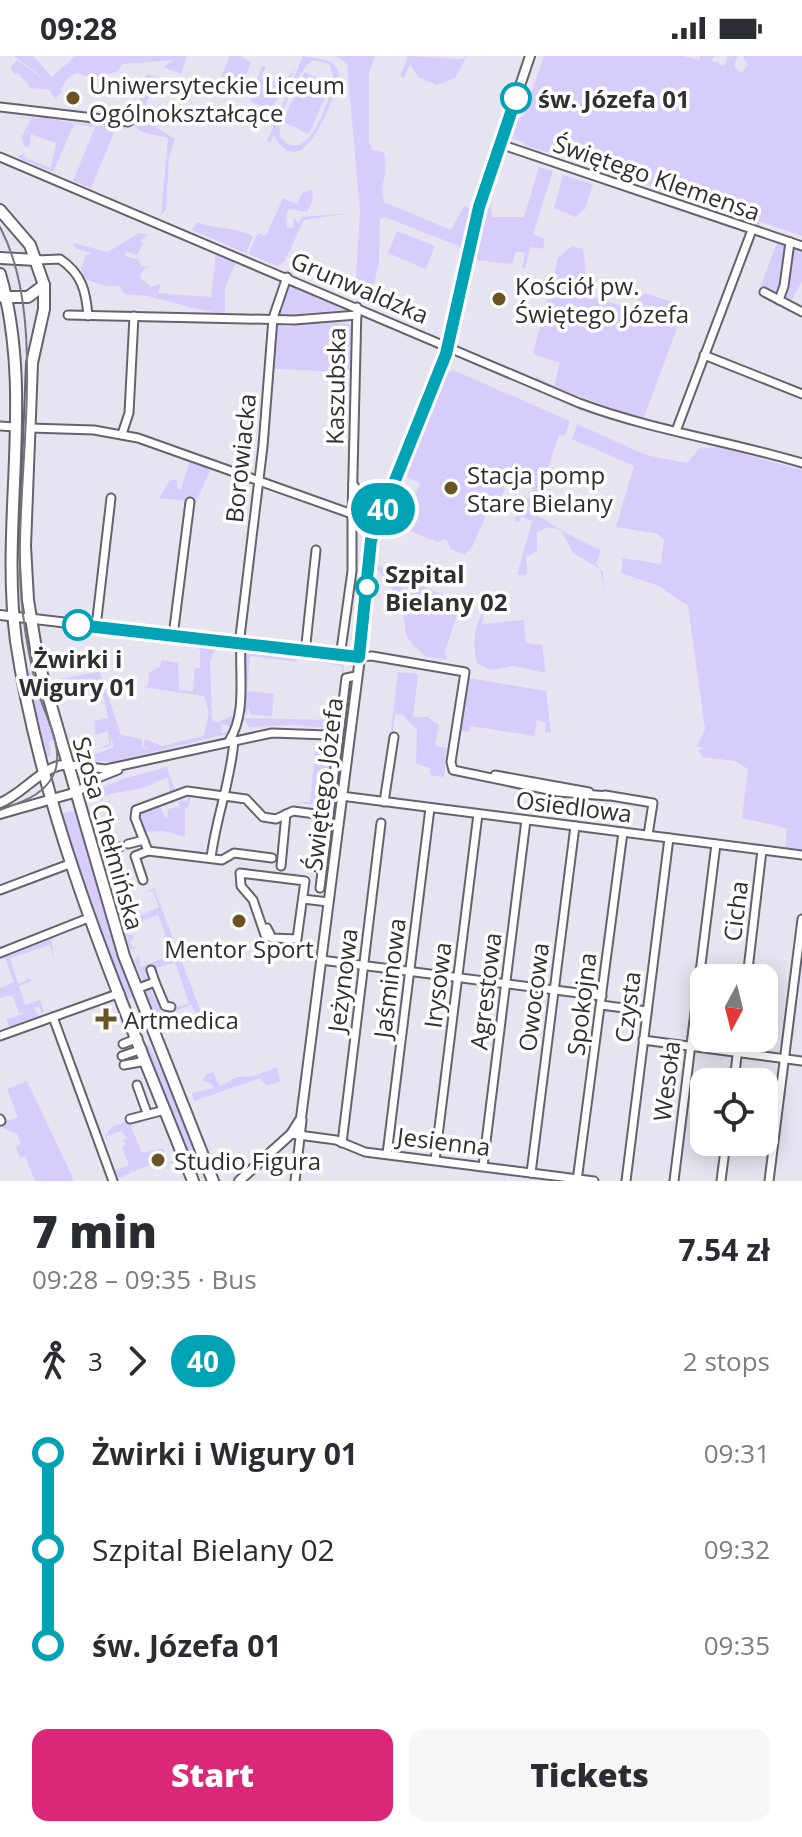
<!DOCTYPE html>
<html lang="en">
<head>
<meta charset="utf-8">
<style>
	:root { --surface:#fff; --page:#f7f7f7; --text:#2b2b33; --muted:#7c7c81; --accent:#db2777 }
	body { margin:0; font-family:"Open Sans",sans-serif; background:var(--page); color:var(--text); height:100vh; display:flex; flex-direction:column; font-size:30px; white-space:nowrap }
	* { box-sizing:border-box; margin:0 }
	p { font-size:26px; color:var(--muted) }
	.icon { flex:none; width:44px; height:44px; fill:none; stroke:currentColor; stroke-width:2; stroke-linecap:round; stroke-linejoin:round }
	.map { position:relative; height:1125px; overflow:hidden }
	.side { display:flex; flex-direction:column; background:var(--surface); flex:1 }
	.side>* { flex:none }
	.badge { padding:0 16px; border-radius:26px; font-size:28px; line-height:52px }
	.needle { width:52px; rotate:187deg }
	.controls { position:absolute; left:690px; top:908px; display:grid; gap:16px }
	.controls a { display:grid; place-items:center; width:88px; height:88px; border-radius:16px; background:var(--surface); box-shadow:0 4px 20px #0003; font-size:40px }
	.map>.badge { position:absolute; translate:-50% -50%; box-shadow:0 0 0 4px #fff }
	.legs { display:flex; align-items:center; gap:12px; height:88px; padding:0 32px; font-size:26px }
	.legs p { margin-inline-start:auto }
	.summary { display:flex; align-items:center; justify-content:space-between; height:136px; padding:0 32px }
	h1 { font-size:44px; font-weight:800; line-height:60px }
	.primary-button { display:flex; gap:16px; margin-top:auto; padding:16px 32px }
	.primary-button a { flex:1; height:92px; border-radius:16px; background:var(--accent); color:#fff; font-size:32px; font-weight:800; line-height:92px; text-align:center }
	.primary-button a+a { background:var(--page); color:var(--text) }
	ul { padding:0 32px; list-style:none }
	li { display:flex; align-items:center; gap:28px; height:96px; font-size:30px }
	li i { display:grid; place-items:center; width:12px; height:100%; margin:0 10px; background:currentColor }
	li i::after { content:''; width:20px; height:20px; margin:-10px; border:6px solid; border-radius:50%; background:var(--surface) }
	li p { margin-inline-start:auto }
	li:first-child i { background:linear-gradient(#0000 50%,currentColor 0) }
	li:last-child i { background:linear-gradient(currentColor 50%,#0000 0) }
	.status { display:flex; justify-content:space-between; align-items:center; height:56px; padding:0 40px; background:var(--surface); direction:ltr }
	.status svg { height:22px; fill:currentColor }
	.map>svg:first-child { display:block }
	.green { fill:#d6cdfd; fill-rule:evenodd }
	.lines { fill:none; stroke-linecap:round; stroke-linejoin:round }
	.minor-casing { stroke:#64636d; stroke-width:11 }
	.tertiary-casing { stroke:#64636d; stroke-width:12 }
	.secondary-casing { stroke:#64636d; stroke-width:14 }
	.minor { stroke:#fff; stroke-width:7 }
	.tertiary { stroke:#fff; stroke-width:8 }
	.secondary { stroke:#fff; stroke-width:10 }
	.tram { stroke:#76757d; stroke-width:2 }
	.line-1-casing { stroke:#fff; stroke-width:18 }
	.line-1 { stroke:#00a3b4; stroke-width:12 }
	.poi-dot { fill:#6a5323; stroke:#fff; stroke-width:3 }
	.stop-1-dot { fill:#fff; stroke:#00a3b4; stroke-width:4 }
	.labels { text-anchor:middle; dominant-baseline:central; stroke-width:7; stroke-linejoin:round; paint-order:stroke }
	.poi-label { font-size:24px; fill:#302f34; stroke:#fff; text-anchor:start }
	.stop-label { font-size:24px; font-weight:bold; fill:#302f34; stroke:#fff; text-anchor:start }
	.street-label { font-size:24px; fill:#302f34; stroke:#fff }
</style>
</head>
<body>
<div class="status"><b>09:28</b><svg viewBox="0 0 49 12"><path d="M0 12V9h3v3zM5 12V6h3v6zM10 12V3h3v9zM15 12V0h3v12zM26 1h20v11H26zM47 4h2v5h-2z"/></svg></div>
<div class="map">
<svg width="802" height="1125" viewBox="0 0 802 1125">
	<rect width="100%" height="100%" fill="#e6e4f0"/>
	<g class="green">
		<path d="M14 0H33L52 21 75 0H187L181 18 163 11 174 4 122 8 118 15 95 22 76 17 68 22 60 34 63 35 55 43 50 34 31 32 18 17 15 18 10 12 17 4 56 32Z"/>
		<path d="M230 0H241L251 6 238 40 217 30Z"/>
		<path d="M303 0C319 4 342 0 339 27 331 46 302 132 274 79L270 87 267 85ZM314 4 329 8 335 25C327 45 309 112 281 82 274 67 299 10 314 4Z"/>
		<path d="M336 0H375L369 18V85L372 94 383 96C391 116 378 129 384 146L451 174 464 150 472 153 461 191 385 161 380 163 379 207 369 249 357 244 355 238 360 155 347 8Z"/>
		<path d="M408 0 461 3 467 0 455 22 437 29 419 22 410 8 404 22 400 20Z"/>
		<path d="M544 0H683L700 4V0H714L712 5 724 10 728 0H738L734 10 741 17 748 9 743 0H802V180L761 166 759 169 620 119 619 113 615 118 602 113 603 107 600 112 524 89V86L512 82 511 85 515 65 523 60Z"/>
		<path d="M262 10 266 11 261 22 284 28 296 10 284 37 268 53 250 45Z"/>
		<path d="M304 16 331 28 309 78 283 66Z"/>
		<path d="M148 18 157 22 140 61 175 83 169 102 166 154 161 159 168 82 142 76 133 69 138 61 142 23Z"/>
		<path d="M35 58 34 62 39 63V59L55 64 56 60 60 65 87 68 88 64 102 65V70L116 72 91 132 73 125 95 71 74 68 53 116 17 101 24 97 25 102 51 112 56 87 31 78 29 91H25L21 82 31 63 0 60 31 62Z"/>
		<path d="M539 111 553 115 533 178 545 183 543 193 530 191 525 213 522 212 525 197 516 195 512 208 475 204 490 146 492 161H524Z"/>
		<path d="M563 119 593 128 585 153 575 161 554 152Z"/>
		<path d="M312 133 313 144 307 156 290 153 286 158 287 172 293 171 294 161 298 167 302 161 351 157 304 164 284 206 277 210 248 198 258 177 266 180 283 142 297 148 302 137Z"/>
		<path d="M197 166C217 174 231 170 253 180L246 197 192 174Z"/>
		<path d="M397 175 435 190 426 213 388 197Z"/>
		<path d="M139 177 149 179 140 184 143 187 137 199 126 196 125 200 139 204 141 211 150 210 142 215 140 222 151 231 161 228 158 237 211 241 216 197 236 206 225 231V257C199 256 175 246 147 240 140 239 127 240 123 236 121 235 121 232 120 230H105L85 223 81 213 86 199 92 197 77 193 73 187 108 196Z"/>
		<path d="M781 186 802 193V225L791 245 760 232 776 189Z"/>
		<path d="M572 190 583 193 586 214 579 236 634 254 638 243 645 237 685 250 643 364 534 323 536 321 554 330 560 307 533 298 558 202Z"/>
		<path d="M290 227 354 253 280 259 277 257Z"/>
		<path d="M310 264 349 268 353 274 352 316 273 313 275 268 288 271Z"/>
		<path d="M453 314 570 365 565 380 559 379 539 439 528 454C553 468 575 484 601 494L596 508 603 516 604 534 600 513 573 497 561 474 548 471 537 476V495L526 501 527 518 517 519 532 465 521 461 519 466 514 465 521 447 535 438 527 425 510 419 495 457 488 454 473 489 465 499 451 493 446 483 437 486 402 471 420 427 402 419 444 318Z"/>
		<path d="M577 368 646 399 687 407 699 393 719 391 802 414V796L785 793 787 772 742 762 748 713 735 705 703 701 698 695 704 692 697 690 705 673 688 550 659 530 621 517 623 502 661 508 664 484 658 478 616 471 634 410 572 383Z"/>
		<path d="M190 404 211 412 196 446 159 442 170 424H177V433H181Z"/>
		<path d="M374 508 461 547 445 595 447 604 425 600 412 588 406 579 402 547Z"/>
		<path d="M484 556 482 568 524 564 526 587 542 589 546 617 514 610 490 614 477 607C473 592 473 568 484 556Z"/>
		<path d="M185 589 216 592 210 604 212 664 222 667 221 665 234 659 231 671 222 668 221 678 230 674 227 678 112 706 80 705C72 695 70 683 67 671L71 684H75L72 687 80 704 114 691 110 678 111 690 98 693 109 688 108 675 95 679 94 665 108 662 102 633 63 639 59 623 98 616 96 605 121 679 142 683V691L149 693 144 690 145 683 162 690 204 680 209 656 204 640 142 631 148 630 149 617 159 611 162 604 178 607 179 634 193 635 195 612H200V593Z"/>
		<path d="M246 597 297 603V606L250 600 247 635 274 638 272 660 251 659 248 651 247 659 244 658Z"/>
		<path d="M309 604 344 609 337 667H330L329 672 293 669 249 671 243 662 334 664 338 654 342 610Z"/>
		<path d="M37 615 62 696 58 698 54 684 49 686 51 700 47 701 25 617Z"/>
		<path d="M398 616 418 618 413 661H427L439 669 435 690 446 692 444 721 430 719V712L416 708 417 674 403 659 395 658 393 676 391 674Z"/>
		<path d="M469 622 546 635 551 677 545 676 546 667 537 664 534 680 471 670 469 676 460 674Z"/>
		<path d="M312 688 326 689 328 701 334 700 328 751H322C326 741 323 732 328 722L325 716 327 723 321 729V750L296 746H310L316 690Z"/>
		<path d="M167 711 175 735 170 737 168 721 143 732 104 739 102 747 100 741 90 745 91 737 119 724Z"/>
		<path d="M188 736 191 738 189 751 185 752V781L164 775 142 776 137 757 157 745 167 764 168 753 179 751 180 744 187 745Z"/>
		<path d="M76 754 113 886 135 940 127 943 61 758Z"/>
		<path d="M154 832 201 956 196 958 194 967 175 970 194 965 195 955 191 949 156 962 145 933 150 931 155 944 159 942 161 957 189 947 175 906 157 912 156 918 154 911 145 917 147 925 151 924 144 927 134 904 139 899 140 911 173 899 158 859 125 871 128 879 132 878 134 883 130 885 132 891 137 890 133 894 129 891 119 846 124 844 122 855 125 867 159 851 153 835 145 836Z"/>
		<path d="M51 880 54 903 50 889 10 902 18 928 26 925V921L32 925 19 930 25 949 40 944 44 955 42 958 40 951H33L39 960 10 971 6 964 27 956 19 957 12 939 0 942V932L14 926 5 902 0 904V899Z"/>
		<path d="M148 987 178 1047 200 1104 197 1107 190 1102 146 993Z"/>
		<path d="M277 1011 280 1025 267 1030 260 1022 194 1045 192 1037 213 1032 212 1028 202 1025 207 1018 213 1016 220 1030 237 1021 253 1020Z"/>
		<path d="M27 1025 72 1120 73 1125H35L25 1100 20 1102 16 1091 21 1088 17 1078 0 1070 2 1066 18 1062 7 1033Z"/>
		<path d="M156 1060 131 1071 142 1097 163 1092 168 1106 177 1105 168 1108 163 1097 148 1102 150 1109 132 1116 130 1112 131 1117 119 1122 115 1114 129 1109 122 1092 126 1087 122 1085 128 1082 121 1075 107 1080V1086L105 1079 114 1070 129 1065 131 1069Z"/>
	</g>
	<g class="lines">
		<g class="minor-casing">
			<g id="minor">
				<path d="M0 51 128 66 133 63"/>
				<path d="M500 88 802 190"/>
				<path d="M0 101 579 347C651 374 728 385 802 407"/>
				<path d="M37 204 60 203C82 218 86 235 88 260"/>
				<path d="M764 236 802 256"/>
				<path d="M779 244 784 230 790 186"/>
				<path d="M68 259 294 264 357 259"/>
				<path d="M704 299 802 338"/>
				<path d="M0 370 15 371"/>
				<path d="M30 372 94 374 138 382 352 458 357 251"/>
				<path d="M676 375 752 174"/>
				<path d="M122 378 129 357 134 260"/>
				<path d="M353 428 365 444V462"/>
				<path d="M96 571 111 442"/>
				<path d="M173 580 190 446"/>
				<path d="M239 589 263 390 273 262 287 221"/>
				<path d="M305 597 316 494"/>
				<path d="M340 601 352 515V458L370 463"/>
				<path d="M359 601 372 600 465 616 451 706 453 714 558 736 608 740"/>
				<path d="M229 685C247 657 239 621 241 589"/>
				<path d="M70 709 106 713 272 677 327 679"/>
				<path d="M495 719 589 736"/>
				<path d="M77 736 98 722 118 714"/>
				<path d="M605 739 653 747 648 779"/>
				<path d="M341 740 802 799"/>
				<path d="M384 746 394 681"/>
				<path d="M128 788 144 784"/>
				<path d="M113 793 120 791"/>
				<path d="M148 795 135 762 136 754 187 735 246 743 263 761 276 763 293 755 323 759 317 811"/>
				<path d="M211 802C216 761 231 725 234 684"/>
				<path d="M281 810 286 758"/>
				<path d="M143 824 135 800 148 795 222 804 234 797 272 802"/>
				<path d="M320 832 346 622 356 620"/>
				<path d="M0 834 72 807"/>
				<path d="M303 843 328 846"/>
				<path d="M267 872 272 882 297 883 305 825 240 817 241 830 253 844 265 879 272 882"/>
				<path d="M0 897 91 861"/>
				<path d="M321 904 602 940"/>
				<path d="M747 922 762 794"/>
				<path d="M155 926 165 950 171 951"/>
				<path d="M136 933 155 926 151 914"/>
				<path d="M601 949 647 955"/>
				<path d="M53 961 113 1125"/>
				<path d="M0 980 120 937"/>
				<path d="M643 984 802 1005"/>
				<path d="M123 988 138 982"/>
				<path d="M122 1000 142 993"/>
				<path d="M124 1009 146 1005"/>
				<path d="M734 1026 739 982"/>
				<path d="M137 1029 147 1057"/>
				<path d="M0 1063 1 1065"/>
				<path d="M130 1063 165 1054"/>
				<path d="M291 1078 336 1084 365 1096 594 1125"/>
				<path d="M342 1087 381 767"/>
				<path d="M387 1098 430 752"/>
				<path d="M435 1104 478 758"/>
				<path d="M483 1110 526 764"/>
				<path d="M531 1117 575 770"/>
				<path d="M295 1125 302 1064"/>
				<path d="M577 1125 623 776"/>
				<path d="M626 1125 669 782"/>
				<path d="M674 1125 716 788"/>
				<path d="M721 1125 726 1086"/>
				<path d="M769 1125 802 863"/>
			</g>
		</g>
		<g class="tertiary-casing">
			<g id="tertiary">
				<path d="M0 559 359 601"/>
				<path d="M0 747C24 738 46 705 70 709"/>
				<path d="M0 758 77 736"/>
				<path d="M239 1125 291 1078 301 1062 367 547 371 484 446 298 479 151 530 0"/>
			</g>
		</g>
		<g class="secondary-casing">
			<g id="secondary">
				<path d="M0 154 30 189 44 229V253L32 307 25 490 28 544 38 605 124 900 213 1125"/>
				<path d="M0 202 37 204"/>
				<path d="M0 218C35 339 0 463 16 585 44 772 124 950 193 1125"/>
				<path d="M3 241H28L44 229"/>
			</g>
		</g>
		<use href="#minor" class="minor"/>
		<use href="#tertiary" class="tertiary"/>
		<use href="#secondary" class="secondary"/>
		<path class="tram" d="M0 171C54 273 8 442 23 558 26 584 31 610 38 636 45 659 62 688 56 712 49 738 22 746 0 754"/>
	</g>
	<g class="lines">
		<g class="line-1-casing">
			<path id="line-1" d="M78 569 359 601 371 484 446 298 479 151 516 42"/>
		</g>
		<use href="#line-1" class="line-1"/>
	</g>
	<g class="poi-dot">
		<circle cx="73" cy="42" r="8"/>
		<circle cx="499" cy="243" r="8"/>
		<circle cx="451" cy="432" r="8"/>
		<circle cx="239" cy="865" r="8"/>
		<path d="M102 951h8v8h8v8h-8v8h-8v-8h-8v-8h8z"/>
		<circle cx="158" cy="1104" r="8"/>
	</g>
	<g class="stop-1-dot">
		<circle cx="516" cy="42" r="14"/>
		<circle cx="367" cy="531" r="10"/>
		<circle cx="78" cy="569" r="14"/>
	</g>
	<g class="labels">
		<g class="poi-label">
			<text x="89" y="28">Uniwersyteckie Liceum<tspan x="89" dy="28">Ogólnokształcące</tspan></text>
			<text x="515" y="229">Kościół pw.<tspan x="515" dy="28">Świętego Józefa</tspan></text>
			<text x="467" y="418">Stacja pomp<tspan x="467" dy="28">Stare Bielany</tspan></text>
			<text x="239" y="892" text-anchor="middle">Mentor Sport</text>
			<text x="124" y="963">Artmedica</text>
			<text x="174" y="1104">Studio Figura</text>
		</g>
		<g class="stop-label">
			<text x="538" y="42">św. Józefa 01</text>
			<text x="385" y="517">Szpital<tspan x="385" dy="28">Bielany 02</tspan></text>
			<text x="78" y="602" text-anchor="middle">Żwirki i<tspan x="78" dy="28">Wigury 01</tspan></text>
		</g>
		<g class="street-label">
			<text transform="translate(657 121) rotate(19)">Świętego Klemensa</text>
			<text transform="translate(360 231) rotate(23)">Grunwaldzka</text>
			<text transform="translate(335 330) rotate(-89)">Kaszubska</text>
			<text transform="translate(240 402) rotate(-84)">Borowiacka</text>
			<text transform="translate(323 728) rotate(-83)">Świętego Józefa</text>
			<text transform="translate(574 750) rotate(7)">Osiedlowa</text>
			<text transform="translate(109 777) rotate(74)">Szosa Chełmińska</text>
			<text transform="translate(735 855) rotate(-83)">Cicha</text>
			<text transform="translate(389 922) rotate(-83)">Jaśminowa</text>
			<text transform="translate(342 924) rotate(-83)">Jeżynowa</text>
			<text transform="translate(437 929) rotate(-83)">Irysowa</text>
			<text transform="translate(485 935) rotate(-83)">Agrestowa</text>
			<text transform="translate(533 941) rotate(-83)">Owocowa</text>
			<text transform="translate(581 948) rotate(-83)">Spokojna</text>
			<text transform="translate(627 951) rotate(-83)">Czysta</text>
			<text transform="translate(666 1025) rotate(-83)">Wesoła</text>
			<text transform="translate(444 1085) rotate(7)">Jesienna</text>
		</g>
	</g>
</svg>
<div class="controls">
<a><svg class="needle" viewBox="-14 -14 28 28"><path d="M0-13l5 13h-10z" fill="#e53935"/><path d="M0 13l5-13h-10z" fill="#7c7c81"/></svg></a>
<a><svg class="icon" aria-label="locate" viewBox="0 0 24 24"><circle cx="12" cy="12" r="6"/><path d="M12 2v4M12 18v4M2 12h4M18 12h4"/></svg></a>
</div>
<b class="badge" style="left:383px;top:453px;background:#00a3b4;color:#fff">40</b>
</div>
<section class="side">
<div class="summary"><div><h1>7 min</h1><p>09:28 – 09:35 · Bus</p></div><b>7.54 zł</b></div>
<div class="legs"><svg class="icon" aria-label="walk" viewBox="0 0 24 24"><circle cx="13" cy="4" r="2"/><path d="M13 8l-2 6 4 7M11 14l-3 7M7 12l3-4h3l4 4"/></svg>3<svg class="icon" aria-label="forward" viewBox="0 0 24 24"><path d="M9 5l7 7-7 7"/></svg><b class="badge" style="background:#00a3b4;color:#fff">40</b><p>2 stops</p></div>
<ul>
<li><i style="color:#00a3b4"></i><b>Żwirki i Wigury 01</b><p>09:31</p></li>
<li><i style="color:#00a3b4"></i><span>Szpital Bielany 02</span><p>09:32</p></li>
<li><i style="color:#00a3b4"></i><b>św. Józefa 01</b><p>09:35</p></li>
</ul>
<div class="primary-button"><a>Start</a><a>Tickets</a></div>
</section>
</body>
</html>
